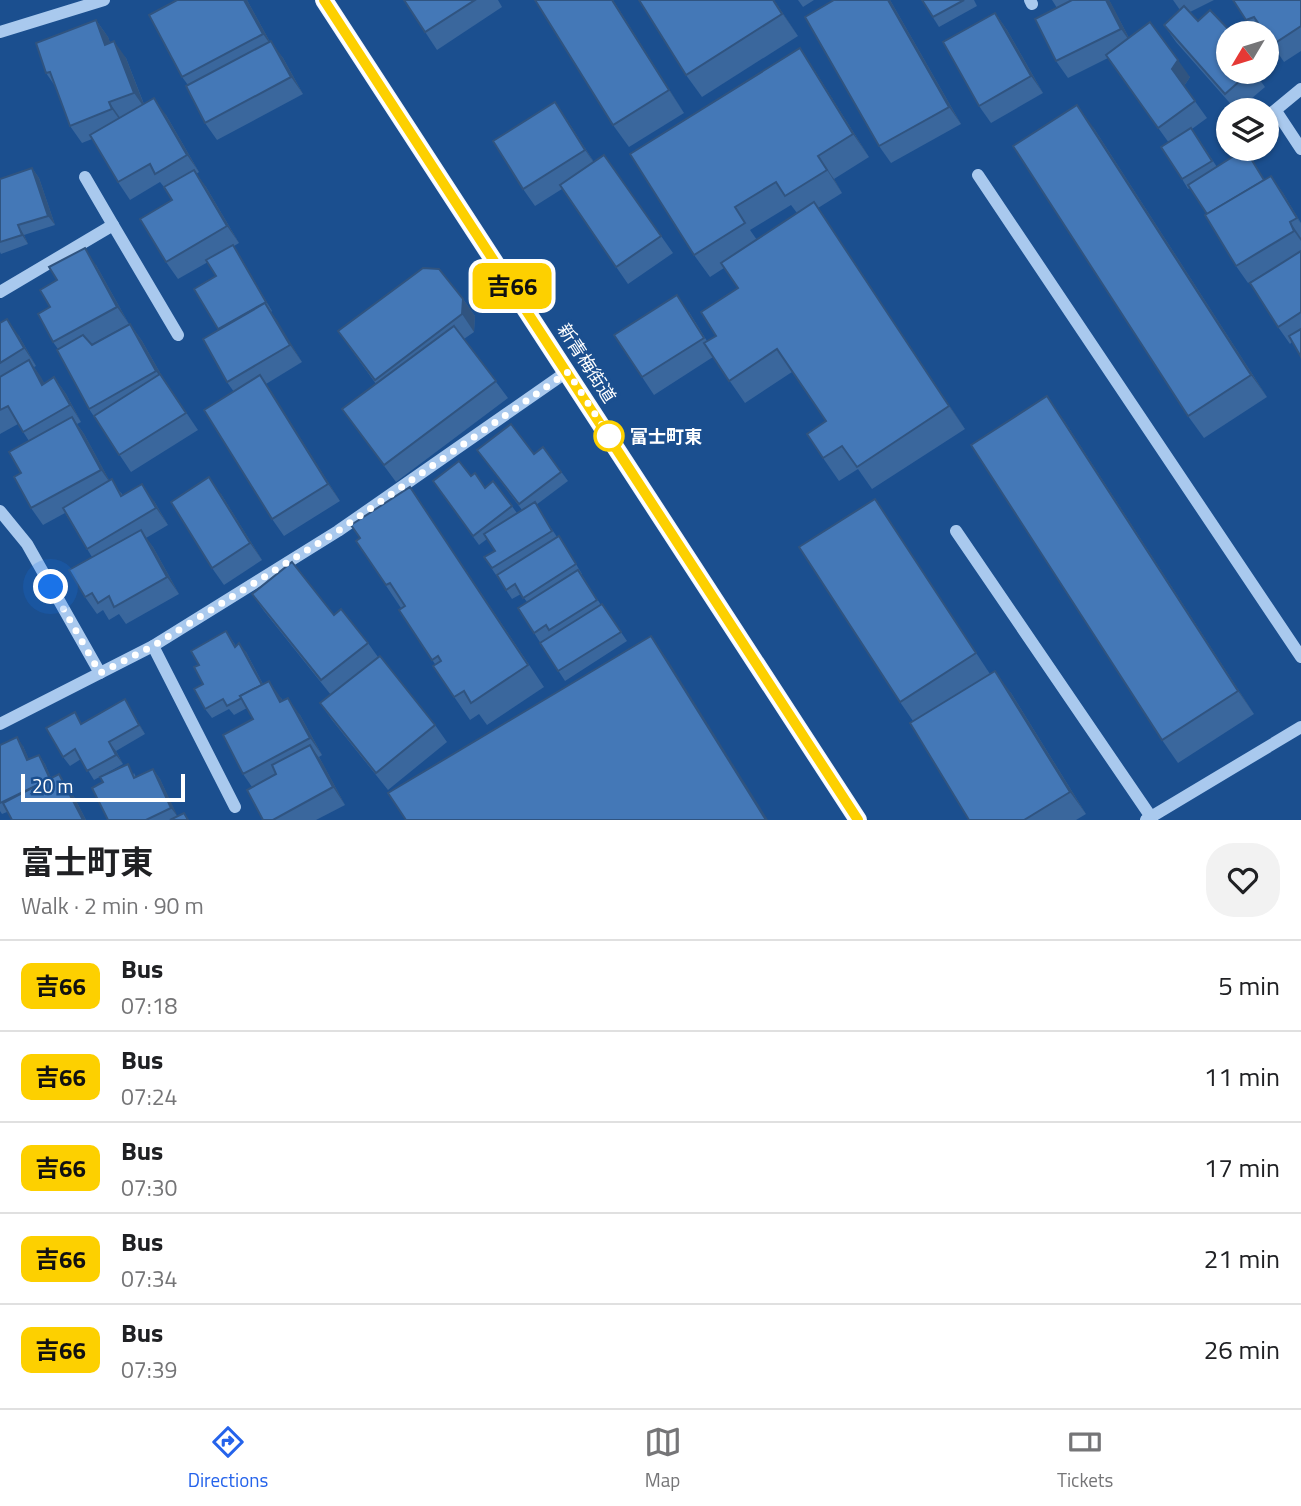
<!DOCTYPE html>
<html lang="en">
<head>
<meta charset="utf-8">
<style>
	:root { --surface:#fff; --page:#f2f2f2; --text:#202124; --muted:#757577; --line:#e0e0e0; --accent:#2563eb }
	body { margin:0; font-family:"Titillium Web","Noto Sans JP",sans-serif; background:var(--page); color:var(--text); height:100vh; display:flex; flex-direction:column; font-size:26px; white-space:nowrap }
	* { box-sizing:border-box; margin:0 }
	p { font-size:23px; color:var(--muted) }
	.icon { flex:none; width:38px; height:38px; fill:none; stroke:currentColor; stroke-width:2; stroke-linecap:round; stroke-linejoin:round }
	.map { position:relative; height:820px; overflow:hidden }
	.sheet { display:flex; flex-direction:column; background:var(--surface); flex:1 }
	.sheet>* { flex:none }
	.badge { padding:0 14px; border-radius:10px; font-size:24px; line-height:46px }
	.needle { width:46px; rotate:232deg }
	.controls { position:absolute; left:1216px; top:21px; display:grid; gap:14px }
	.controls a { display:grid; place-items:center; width:63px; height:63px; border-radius:50%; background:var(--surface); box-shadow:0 2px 5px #0004; font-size:35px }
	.scale { position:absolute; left:21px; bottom:18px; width:164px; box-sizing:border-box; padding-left:7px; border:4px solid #fff; border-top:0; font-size:19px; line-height:24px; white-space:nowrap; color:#fff; -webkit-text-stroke:5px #1b4f8f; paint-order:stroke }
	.you { position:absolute; width:35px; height:35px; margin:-18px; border:5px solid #fff; border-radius:50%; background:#1a73e8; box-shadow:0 0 0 10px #1a73e833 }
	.map>.badge { position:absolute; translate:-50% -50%; box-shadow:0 0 0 4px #fff }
	.round { display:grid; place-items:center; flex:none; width:74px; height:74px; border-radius:28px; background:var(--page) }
	.head { display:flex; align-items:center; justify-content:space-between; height:119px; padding:0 21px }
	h1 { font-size:33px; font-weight:700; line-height:52px }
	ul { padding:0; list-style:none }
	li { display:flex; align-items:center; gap:21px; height:91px; padding:0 21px; border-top:2px solid var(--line) }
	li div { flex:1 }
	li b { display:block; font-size:26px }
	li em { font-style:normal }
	li .badge { min-width:77px; font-weight:700; text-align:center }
	.dock { display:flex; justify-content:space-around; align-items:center; height:98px; border-top:2px solid var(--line); background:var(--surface); font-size:19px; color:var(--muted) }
	.dock a { display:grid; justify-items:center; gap:4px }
	.dock .on { color:var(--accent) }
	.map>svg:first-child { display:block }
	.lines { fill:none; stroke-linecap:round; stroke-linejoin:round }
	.minor { stroke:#a9c9ee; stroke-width:12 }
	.major { stroke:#f0f6ff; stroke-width:18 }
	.wall { fill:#3a679d; fill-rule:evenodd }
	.shaded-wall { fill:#305480 }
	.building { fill:#4478b7; stroke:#305480; stroke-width:2 }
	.line-casing { stroke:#fff; stroke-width:16 }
	.line { stroke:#fdd000; stroke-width:10 }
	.walk { stroke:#fff; stroke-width:7; stroke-dasharray:0 12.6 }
	.stop-dot { fill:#fff; stroke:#fdd000; stroke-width:3.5 }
	.labels { text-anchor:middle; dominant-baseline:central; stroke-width:7; stroke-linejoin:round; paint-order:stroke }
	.street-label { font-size:18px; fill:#fff; stroke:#1b4f8f }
	.stop-label { font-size:18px; font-weight:bold; fill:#fff; stroke:#1b4f8f; text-anchor:start }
</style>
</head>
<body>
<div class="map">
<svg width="1301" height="820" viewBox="0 0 1301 820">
	<rect width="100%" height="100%" fill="#1b4f8f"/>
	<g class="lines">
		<g class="minor">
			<path d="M1030 0 1032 4"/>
			<path d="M0 32 104 0"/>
			<path d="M1276 111 1301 149"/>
			<path d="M1267 117 1301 89"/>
			<path d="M978 175 1301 657"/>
			<path d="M85 177 113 225"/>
			<path d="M0 292 113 225 178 335"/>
			<path d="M0 511 27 544 100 673"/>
			<path d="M956 531 1151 817"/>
			<path d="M153 646 235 807"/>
			<path d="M0 724 153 646 338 531 568 371"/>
			<path d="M1146 820 1301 727"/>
		</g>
		<path class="major" d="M324 0 858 820"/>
	</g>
	<g class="wall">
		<path d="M177 0H247L270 42 283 58 303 94 217 140 205 123 188 85 182 77Z"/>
		<path d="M404 0H498L502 7 437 50Z"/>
		<path d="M535 0H613L684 113 629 147 613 125Z"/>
		<path d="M774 0 798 36 702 97 686 75Z"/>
		<path d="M798 0H814L803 7Z"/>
		<path d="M834 0H890L961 124 891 163 879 146Z"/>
		<path d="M922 0H974L977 6 939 27Z"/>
		<path d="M1052 0H1109L1129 38 1190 77 1184 86 1207 118 1192 129 1217 167 1265 180 1271 176 1283 193 1301 223V357L1292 342 1290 344 1278 327 1279 265 1248 283 1236 266 1207 214 1190 188 1188 189 1182 179 1169 143 1108 58 1068 78 1056 61 1057 8Z"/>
		<path d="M1173 0H1214L1190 12 1228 72H1254L1265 87 1238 110H1236L1176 42 1164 25 1180 10Z"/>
		<path d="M1233 0H1301V51L1284 62 1267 37V33H1255Z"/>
		<path d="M995 13 1007 30 1043 93 991 123 979 106Z"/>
		<path d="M96 20 108 37 110 43 126 58 144 104 166 115 199 172 196 174 206 187 239 243 234 246 272 311 271 312 302 362 266 384 340 501 284 536 272 519 234 392 227 382 218 330 194 289 216 276 208 262 178 279 166 262 172 200 164 187 160 182 130 200 118 182 92 139 82 143 70 126 55 86 46 73Z"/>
		<path d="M815 71 869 157 834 179 842 193 818 208 965 429 872 489 858 469 839 481 823 458 826 421 792 372 745 403 713 357 654 395 642 377 689 312 707 341 716 336 738 288 724 268 710 277 694 255ZM791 205 797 213 757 240 750 230Z"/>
		<path d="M567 120 594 162 604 155 673 253 628 284 562 189 535 206 523 189Z"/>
		<path d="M1093 127 1267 397 1204 438 1188 416Z"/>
		<path d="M32 168 39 178 55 225 24 235 28 244 1 254 0 252V179Z"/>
		<path d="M96 265 129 324 92 344V345L130 324 142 341 163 378 198 430 131 472 89 409 58 349 53 342Z"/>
		<path d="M463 299 475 316 474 332 464 339 508 398 396 482 342 409 376 384 338 331Z"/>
		<path d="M0 323 19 336 36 366 34 367 44 383 54 377 66 394 81 422 77 424 84 434 109 480 123 495 154 501 168 525 146 538 153 547 179 594 126 624 119 614 109 620 103 610 97 614 85 597 92 557 65 513 43 525 31 508 21 473 29 441 18 424 0 434Z"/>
		<path d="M1063 419 1254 714 1178 763 1162 740Z"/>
		<path d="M543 447 568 481 536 505 557 537 559 536 565 546 582 574H581L601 605 602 604 627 641 565 681 518 608 527 602 521 594 512 599 484 557 495 551 487 539 479 545 433 481 471 476 485 488 493 481 517 513 522 510 484 459 534 454Z"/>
		<path d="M410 487 544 687 487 725 479 714 470 720 433 666 435 664 399 610 401 608 356 541 360 538Z"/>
		<path d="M221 494 262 560 224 585 212 568Z"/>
		<path d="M875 499 990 674 1011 693 1086 814 1076 820H969L913 721 900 702Z"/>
		<path d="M252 594 334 615 368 643 378 657 435 725 447 742 388 790 332 720 320 703 331 695 264 611Z"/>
		<path d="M226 631 236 646 246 652 263 684 281 698 283 701 300 715 322 755 319 757 345 805 316 820H263L252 787 243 774 253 719 247 708 234 715 229 709 212 718 205 709 203 684 199 665Z"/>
		<path d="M125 699 145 734 116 751 123 764 94 780 81 759 70 766 63 757 82 723Z"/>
		<path d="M0 745 23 746 29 760 39 755 45 764 51 778 71 791 86 820H12L7 812 2 814 0 811Z"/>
		<path d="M153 769 160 779 177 816 189 820H108L134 773 136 777Z"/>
	</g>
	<g class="shaded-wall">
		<path d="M244 0H247L275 51 263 34Z"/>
		<path d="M612 0H613L684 113 669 90Z"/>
		<path d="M773 0H774L798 36Z"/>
		<path d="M888 0H890L961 124 949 107Z"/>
		<path d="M1106 0H1109L1111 3 1133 46 1121 29Z"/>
		<path d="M995 13 1007 30 1043 93 1031 76Z"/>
		<path d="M96 20 108 37 117 62 105 45Z"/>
		<path d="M114 41 126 58 146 110 134 93Z"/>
		<path d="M271 41 283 58 303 94 291 77Z"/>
		<path d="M800 48 815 71 869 157 853 134Z"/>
		<path d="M1178 60 1190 77 1184 86 1172 69Z"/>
		<path d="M154 98 166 115 199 172 187 155Z"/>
		<path d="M109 102 121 119 124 126 112 109Z"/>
		<path d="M555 102 567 120 597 167 585 150Z"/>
		<path d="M1077 105 1093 127 1267 397 1251 375Z"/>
		<path d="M818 156 834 179 842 193 827 170Z"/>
		<path d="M32 168 39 178 55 225 48 216Z"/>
		<path d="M194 170 206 187 239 243 227 226Z"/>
		<path d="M1271 176 1283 193 1301 224 1297 218Z"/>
		<path d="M814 202 829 224 965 429 949 406Z"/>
		<path d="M1290 222 1301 238V241L1294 231Z"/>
		<path d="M18 225 24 235 28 244 22 235Z"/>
		<path d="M233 245 239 254 272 311 266 302Z"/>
		<path d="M85 248 96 265 129 324 117 307Z"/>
		<path d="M463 299 475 316 474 332 462 314Z"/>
		<path d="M265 303 277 320 302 362 290 345Z"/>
		<path d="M7 319 19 336 36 366 24 348Z"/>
		<path d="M130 324 142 341 163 378 198 430 164 380 168 388 156 371Z"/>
		<path d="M29 360 41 377 54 402 42 385Z"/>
		<path d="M260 375 272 392 340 501 328 484Z"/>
		<path d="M54 377 66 394 81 422 70 405Z"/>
		<path d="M1047 396 1063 419 1254 714 1238 691Z"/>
		<path d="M72 417 84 434 113 487 101 470Z"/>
		<path d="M209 477 221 494 262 560 250 543Z"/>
		<path d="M142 484 154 501 168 525 156 508Z"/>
		<path d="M875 499 890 521 991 676 976 653Z"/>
		<path d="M141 530 153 547 179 594 167 577Z"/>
		<path d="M651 636 669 662 768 820H766Z"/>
		<path d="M239 643 246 652 269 696 263 687Z"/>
		<path d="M995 671 1011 693 1086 814 1070 792Z"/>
		<path d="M269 681 281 698 292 719 280 702Z"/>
		<path d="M288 698 300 715 322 755 310 738Z"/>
		<path d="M125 699 131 709 145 734 139 725Z"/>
		<path d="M17 737 23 746 34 770 27 760Z"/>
		<path d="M109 742 116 751 123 764 116 755Z"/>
		<path d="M310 745 322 762 345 805 333 787Z"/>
		<path d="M39 755 45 764 56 789 50 779Z"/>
		<path d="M153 769 160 779 178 817 171 808Z"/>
		<path d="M59 774 71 791 86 820H83Z"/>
	</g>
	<g class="building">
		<path d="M177 0H244L263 34 182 77 149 15Z"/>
		<path d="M404 0H475L425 32Z"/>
		<path d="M535 0H612L669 90 613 125Z"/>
		<path d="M639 0H773L782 14 686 75Z"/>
		<path d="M834 0H888L949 107 879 146 805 17Z"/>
		<path d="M922 0H964L933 17Z"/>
		<path d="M1072 0H1106L1121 29 1056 61 1035 19Z"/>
		<path d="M1233 0H1301V26L1272 45 1267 37V33H1265L1254 17 1246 20Z"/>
		<path d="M1184 6 1198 21 1210 10 1232 33H1228V72H1250L1225 94 1164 25Z"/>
		<path d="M995 13 1031 76 979 106 943 42Z"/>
		<path d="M96 20 105 45 114 41 134 93 109 102 112 109 70 126 50 72 46 73 36 43Z"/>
		<path d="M1150 22 1178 60 1172 69 1195 101 1158 128 1106 55Z"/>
		<path d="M271 41 291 77 205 123 186 86Z"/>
		<path d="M800 48 853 134 818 156 827 170 785 196 776 182 735 207 745 223 694 255 630 154Z"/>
		<path d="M154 98 187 155 155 174 150 164 118 182 90 135Z"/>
		<path d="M555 102 585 150 523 189 493 141Z"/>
		<path d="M1077 105 1251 375 1188 416 1013 146Z"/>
		<path d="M1191 128 1212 161 1182 179 1161 147Z"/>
		<path d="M1245 149 1264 180 1207 214 1188 185Z"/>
		<path d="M604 155 661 236 616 267 560 185Z"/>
		<path d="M32 168 48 216 18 225 22 235 0 242V179Z"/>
		<path d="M194 170 227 226 166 262 140 219 172 200 164 187Z"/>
		<path d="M1271 176 1297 218 1290 222 1294 231 1236 266 1205 215Z"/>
		<path d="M814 202 949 406 857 467 842 446 823 458 807 434 826 421 777 349 729 381 704 343 716 336 701 312 738 288 721 263Z"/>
		<path d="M233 245 266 302 218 329 194 289 216 276 206 260Z"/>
		<path d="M85 248 117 307 53 342 38 314 50 307 40 290 57 280 49 267Z"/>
		<path d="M1301 251V312L1278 327 1250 283Z"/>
		<path d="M423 268 439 269 463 299 462 314 375 380 338 331Z"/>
		<path d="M677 295 704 338 642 377 614 335Z"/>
		<path d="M265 303 290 345 227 382 203 339Z"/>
		<path d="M7 319 24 348 0 363V323Z"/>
		<path d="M130 324 156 371 89 409 57 350 83 335 92 345Z"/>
		<path d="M454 326 496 381 384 465 342 409Z"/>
		<path d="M1301 329V357L1289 336Z"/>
		<path d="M29 360 42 385 54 377 70 405 23 432 8 406 0 410V377Z"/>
		<path d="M160 374 186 413 119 455 94 416Z"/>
		<path d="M260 375 328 484 272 519 204 410Z"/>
		<path d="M1047 396 1238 691 1162 740 971 445Z"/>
		<path d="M72 417 101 470 31 508 14 477 21 473 9 452Z"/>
		<path d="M511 424 534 454 543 447 561 472 519 504 477 450Z"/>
		<path d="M459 461 471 476 475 473 485 488 493 481 512 506 473 536 433 481Z"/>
		<path d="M209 477 250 543 212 568 171 502Z"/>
		<path d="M112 479 121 496 142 484 156 508 87 549 63 508Z"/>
		<path d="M410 487 528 665 471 703 464 691 454 697 433 666 441 661 438 656 432 660 399 610 405 606 390 583 386 585 356 541 360 538 351 525Z"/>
		<path d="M875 499 976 653 900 702 799 547Z"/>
		<path d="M535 502 552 531 492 568 484 557 495 551 484 534Z"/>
		<path d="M141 530 167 577 114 607 109 596 98 603 92 593 85 597 69 570Z"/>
		<path d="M559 536 576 564 523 598 515 584 506 590 497 575Z"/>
		<path d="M292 562 334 615 341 609 368 643 321 680 252 594Z"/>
		<path d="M578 570 597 600 549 630 546 625 534 633 518 608Z"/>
		<path d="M602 604 621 632 558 671 540 643Z"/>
		<path d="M226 631 235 647 239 643 262 685 240 696 242 698 227 706 223 699 205 709 194 689 203 684 194 667 199 665 191 651Z"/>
		<path d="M651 636 766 820H406L388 793Z"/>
		<path d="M380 656 435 725 376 773 320 703Z"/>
		<path d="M995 671 1070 792 1024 820H969L910 723Z"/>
		<path d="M269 681 280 702 288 698 310 738 243 774 223 735 253 719 240 696Z"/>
		<path d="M125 699 139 725 109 742 116 755 87 771 75 749 63 757 46 728 75 712 81 724Z"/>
		<path d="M17 737 27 760 39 755 50 779 0 803V745Z"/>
		<path d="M310 745 333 787 273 820H263L247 790 276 774 272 765Z"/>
		<path d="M128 764 134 778 153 769 171 808 146 820H108L92 788 103 782 100 777Z"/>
		<path d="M59 774 83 820H12L3 803Z"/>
		<path d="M184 813 188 820H170Z"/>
	</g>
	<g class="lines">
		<g class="line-casing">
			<path id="line" d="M324 0 858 820"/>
		</g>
		<use href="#line" class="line"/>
		<path class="walk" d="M51 587 100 673 153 646 338 531 568 372 611 439 609 436"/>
	</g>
	<circle class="stop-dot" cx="609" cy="436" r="14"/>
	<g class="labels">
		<g class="street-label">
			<text transform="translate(587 363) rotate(57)">新青梅街道</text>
		</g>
		<g class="stop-label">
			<text x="630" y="436">富士町東</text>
		</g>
	</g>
</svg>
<div class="controls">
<a><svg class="needle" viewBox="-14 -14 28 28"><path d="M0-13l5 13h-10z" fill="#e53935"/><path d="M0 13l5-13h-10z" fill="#757577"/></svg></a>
<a><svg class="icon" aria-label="layers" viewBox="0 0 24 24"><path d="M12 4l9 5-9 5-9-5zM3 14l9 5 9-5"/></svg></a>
</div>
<div class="scale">20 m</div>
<div class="you" style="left:51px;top:587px"></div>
<b class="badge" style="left:512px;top:286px;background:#fdd000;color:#111">吉66</b>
</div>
<section class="sheet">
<div class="head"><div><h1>富士町東</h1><p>Walk · 2 min · 90 m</p></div><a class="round"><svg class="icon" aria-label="heart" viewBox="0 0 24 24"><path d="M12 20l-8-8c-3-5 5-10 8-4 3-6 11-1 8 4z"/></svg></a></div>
<ul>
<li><span class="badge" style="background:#fdd000;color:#111">吉66</span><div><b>Bus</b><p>07:18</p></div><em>5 min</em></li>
<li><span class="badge" style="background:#fdd000;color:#111">吉66</span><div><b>Bus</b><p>07:24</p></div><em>11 min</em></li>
<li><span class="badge" style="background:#fdd000;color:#111">吉66</span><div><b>Bus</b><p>07:30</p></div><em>17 min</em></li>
<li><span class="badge" style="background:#fdd000;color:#111">吉66</span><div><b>Bus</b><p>07:34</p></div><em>21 min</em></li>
<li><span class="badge" style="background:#fdd000;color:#111">吉66</span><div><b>Bus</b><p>07:39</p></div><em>26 min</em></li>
</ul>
</section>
<nav class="dock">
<a class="on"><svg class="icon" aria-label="directions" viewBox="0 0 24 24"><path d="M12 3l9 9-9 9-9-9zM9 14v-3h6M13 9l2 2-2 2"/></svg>Directions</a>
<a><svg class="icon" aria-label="map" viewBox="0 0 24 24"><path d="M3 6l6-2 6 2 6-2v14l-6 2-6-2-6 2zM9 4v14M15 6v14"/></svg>Map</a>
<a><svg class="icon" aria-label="tickets" viewBox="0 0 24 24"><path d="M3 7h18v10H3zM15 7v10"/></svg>Tickets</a>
</nav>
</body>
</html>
